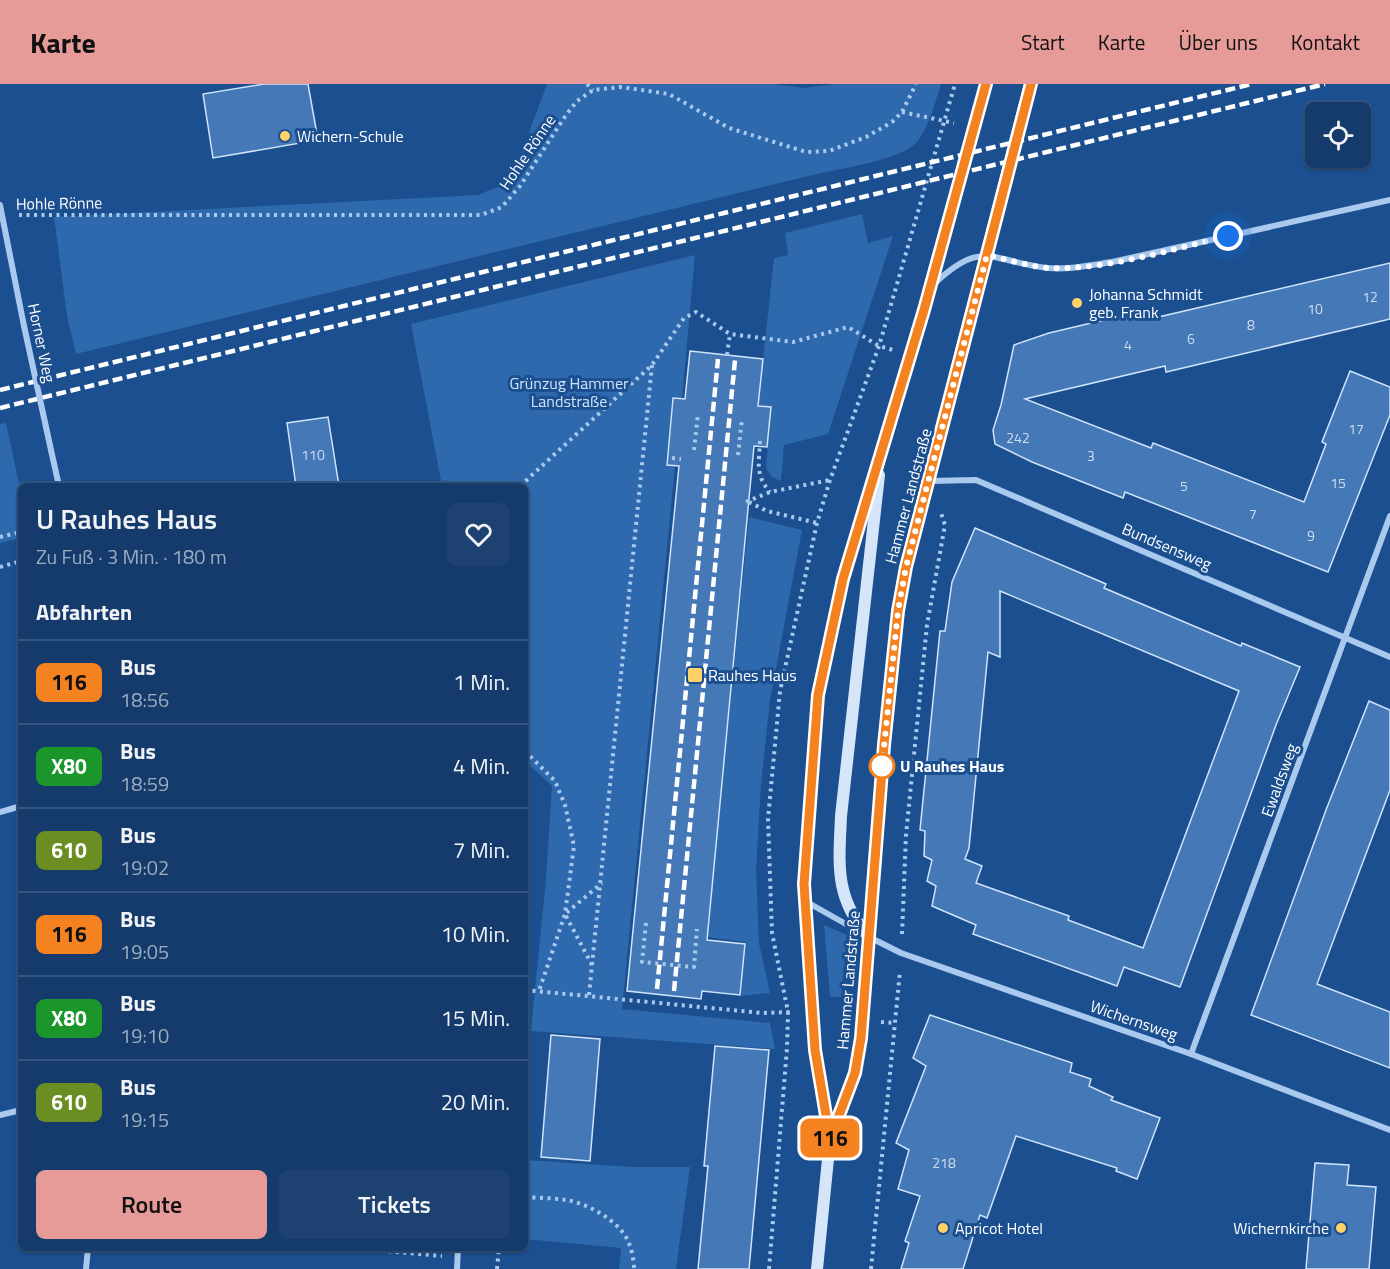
<!DOCTYPE html>
<html lang="de">
<head>
<meta charset="utf-8">
<style>
	:root { --surface:#143b6b; --page:#1d4271; --text:#f1f3f6; --muted:#9dadc1; --line:#33557e; --accent:#e69b98 }
	body { margin:0; font-family:"Titillium Web",sans-serif; background:var(--page); color:var(--text); height:100vh; display:flex; flex-direction:column; font-size:22px; white-space:nowrap }
	* { box-sizing:border-box; margin:0 }
	p { font-size:20px; color:var(--muted) }
	.icon { flex:none; width:33px; height:33px; fill:none; stroke:currentColor; stroke-width:2; stroke-linecap:round; stroke-linejoin:round }
	.map { position:relative; flex:1; overflow:hidden }
	.drawer { position:absolute; left:18px; top:399px; width:510px; height:768px; display:flex; flex-direction:column; background:var(--surface); border-radius:9px; box-shadow:0 2px 4px #0004,0 0 0 2px var(--line) }
	.drawer>* { flex:none }
	.badge { padding:0 12px; border-radius:9px; font-size:21px; line-height:39px }
	.tools { position:absolute; left:1305px; top:18px; display:grid; gap:12px }
	.tools a { display:grid; place-items:center; width:66px; height:66px; border-radius:9px; background:var(--surface); box-shadow:0 2px 4px #0004,0 0 0 2px var(--line); font-size:30px }
	.you { position:absolute; width:30px; height:30px; margin:-15px; border:4px solid #fff; border-radius:50%; background:#1a73e8; box-shadow:0 0 0 9px #1a73e833 }
	.map>.badge { position:absolute; translate:-50% -50%; box-shadow:0 0 0 3px #fff }
	h2 { padding:0 18px; font-size:22px; line-height:54px }
	.round { display:grid; place-items:center; flex:none; width:63px; height:63px; border-radius:9px; background:var(--page) }
	.head { display:flex; align-items:center; justify-content:space-between; height:102px; padding:0 18px }
	h1 { font-size:28px; font-weight:600; line-height:45px }
	.action { display:flex; gap:12px; margin-top:auto; padding:12px 18px }
	.action a { flex:1; height:69px; border-radius:9px; background:var(--accent); color:#111; font-size:24px; font-weight:600; line-height:69px; text-align:center }
	.action a+a { background:var(--page); color:var(--text) }
	ul { padding:0; list-style:none }
	li { display:flex; align-items:center; gap:18px; height:84px; padding:0 18px; border-top:2px solid var(--line) }
	li div { flex:1 }
	li b { display:block; font-size:22px }
	li em { font-style:normal }
	li .badge { min-width:66px; font-weight:700; text-align:center }
	header { display:flex; align-items:center; gap:36px; box-sizing:border-box; height:84px; padding:0 30px; background:var(--accent); color:#111 }
	header strong { font-size:28px }
	nav { display:flex; gap:33px; margin-inline-start:auto; font-size:21px }
	.map>svg:first-child { display:block }
	.green { fill:#2e69ad }
	.building { fill:#4478b7; stroke:#cfe3fa; stroke-width:1.5; fill-rule:evenodd }
	.lines { fill:none; stroke-linecap:round; stroke-linejoin:round }
	.path { stroke:#a9c9ee; stroke-width:4; stroke-dasharray:3 4.5; stroke-linecap:butt }
	.minor { stroke:#a9c9ee; stroke-width:6 }
	.secondary { stroke:#d6e6fa; stroke-width:12 }
	.rail { stroke:#fff; stroke-width:4.5; stroke-dasharray:10 4.5; stroke-linecap:butt }
	.minor-bridge { stroke:#a9c9ee; stroke-width:6 }
	.line-casing { stroke:#fff; stroke-width:14 }
	.line { stroke:#f58220; stroke-width:9 }
	.walk { stroke:#fff; stroke-width:6; stroke-dasharray:0 10.8 }
	.poi-dot { fill:#ffd166; stroke:#1b4f8f; stroke-width:2 }
	.stop-dot { fill:#fff; stroke:#f58220; stroke-width:3 }
	.labels { text-anchor:middle; dominant-baseline:central; stroke-width:6; stroke-linejoin:round; paint-order:stroke }
	.number-label { font-size:14px; fill:#d0dded }
	.poi-label { font-size:16px; fill:#fff; stroke:#1b4f8f; text-anchor:start }
	.street-label { font-size:16px; fill:#fff; stroke:#1b4f8f }
	.park-label { font-size:16px; fill:#cfe3fa; stroke:#1b4f8f }
	.stop-label { font-size:16px; font-weight:bold; fill:#fff; stroke:#1b4f8f; text-anchor:start }
</style>
</head>
<body>
<header>
<strong>Karte</strong>
<nav><a>Start</a><a>Karte</a><a>Über uns</a><a>Kontakt</a></nav>
</header>
<div class="map">
<svg width="1390" height="1185" viewBox="0 0 1390 1185">
	<rect width="100%" height="100%" fill="#1b4f8f"/>
	<g class="green">
		<path d="M547 0H774L804 4 834 0H941C935 19 930 40 918 57 906 74 842 85 821 89L76 270 67 232 54 133 478 111 511 97Z"/>
		<path d="M862 130 868 159 893 152 828 350 784 361 781 397 772 393 766 384 771 323 758 322 774 174 788 171 785 149Z"/>
		<path d="M695 171 682 315 672 314 666 381 675 382 622 925 770 939 775 965 531 947 546 794 552 702 525 677V402H442L411 240Z"/>
		<path d="M6 339 21 409V454L0 459V340Z"/>
		<path d="M749 433 802 446 770 616 761 701 756 786 759 859 770 909 741 912 746 858 707 853Z"/>
		<path d="M824 841 847 851 841 913H830Z"/>
		<path d="M525 1076 631 1083H690L676 1185H619L621 1164 525 1155Z"/>
	</g>
	<g class="building">
		<path d="M264 0H308L318 56 213 74 203 10Z"/>
		<path d="M1390 179V235L1166 288 1165 282 1025 315 1151 364 1153 359 1304 418 1326 360 1322 358 1350 287 1390 303V331L1328 488 1125 408 1123 414 1032 378 995 360 993 346 1001 321 1014 261 1049 249 1151 225 1154 234Z"/>
		<path d="M690 267 763 275 758 322 771 323 767 363 754 362 707 856 745 860 740 911 702 907 701 915 627 907 679 382 667 381 673 314 685 315Z"/>
		<path d="M328 333 339 402H296L287 339Z"/>
		<path d="M975 444 1106 500 1104 504 1241 562 1242 559 1300 583 1276 641 1180 903 1124 883 1117 902 973 850 976 841 932 822 936 802 927 797 932 776 924 772 925 747 920 746 940 547H945L952 498ZM1000 507 1239 607 1143 864 1068 836 1069 832 976 799 982 782 965 775 969 764 988 568 1000 573Z"/>
		<path d="M1369 617 1390 626V706L1317 900 1390 928V984L1251 931 1326 726Z"/>
		<path d="M930 931 1072 979 1070 988 1091 995 1089 1002 1113 1013 1111 1016 1160 1034 1137 1095 1116 1087 1117 1084 1016 1052 987 1134 980 1131 963 1185H901L909 1159 905 1157 920 1112 898 1105 909 1066 896 1059 926 982 913 974Z"/>
		<path d="M551 951 600 955 590 1077 541 1073Z"/>
		<path d="M715 962 769 966 749 1185H698L708 1082H704Z"/>
		<path d="M1315 1079 1349 1081 1347 1101 1376 1103 1369 1185H1306Z"/>
	</g>
	<g class="lines">
		<g class="path">
			<path d="M587 0 593 6"/>
			<path d="M902 28 954 39"/>
			<path d="M19 131H481L502 123 520 102 566 31 577 17 593 6 621 3 669 10 729 44 806 68 829 67 866 53 892 38 902 28 916 0"/>
			<path d="M727 271 730 250"/>
			<path d="M760 357C759 379 755 391 770 408"/>
			<path d="M694 366 698 330"/>
			<path d="M738 371 742 335"/>
			<path d="M672 374 681 375"/>
			<path d="M520 402 652 281 684 234 696 228 730 250 793 258 848 243 879 262 893 266"/>
			<path d="M746 418 770 408 830 396"/>
			<path d="M749 418 767 427 817 439"/>
			<path d="M0 453 21 448"/>
			<path d="M0 483 21 477"/>
			<path d="M525 667 555 697 565 721 574 762 565 830 539 907"/>
			<path d="M646 839 642 878 694 883 697 845"/>
			<path d="M902 850 906 751 927 541 945 441 941 429"/>
			<path d="M592 881 565 830 602 799"/>
			<path d="M525 906 762 929 790 928"/>
			<path d="M589 911 652 281"/>
			<path d="M881 938 895 939"/>
			<path d="M525 1113C539 1114 554 1114 567 1116 588 1120 615 1135 626 1153 631 1162 634 1175 634 1185"/>
			<path d="M351 1164 442 1172"/>
			<path d="M497 1185 499 1164"/>
			<path d="M769 1185 787 964 788 928 772 849 768 735 780 607 817 439 830 396 879 262 955 0"/>
			<path d="M871 1185 900 887"/>
		</g>
		<g class="minor">
			<path d="M0 121 24 242"/>
			<path d="M933 201C983 153 992 178 1048 184 1069 186 1091 181 1112 178L1390 116"/>
			<path d="M51 366 59 402"/>
			<path d="M929 397 976 396 1390 573"/>
			<path d="M0 728 21 722"/>
			<path d="M805 817 869 853 901 869 1191 970 1390 1046"/>
			<path d="M1191 970 1390 432"/>
			<path d="M0 1031 21 1026"/>
			<path d="M86 1185 88 1164"/>
			<path d="M457 1185 458 1164"/>
		</g>
		<g class="secondary">
			<path d="M869 853C834 814 839 780 841 732L879 391"/>
			<path d="M831 1053 855 989 861 954 884 661 898 527 906 483 1030 0"/>
			<path d="M817 1185 830 1055 815 966 804 800 818 611 843 495 911 271 986 0"/>
		</g>
		<g class="rail">
			<path d="M0 306 1252 0"/>
			<path d="M0 324 1325 0"/>
			<path d="M657 905 718 275"/>
			<path d="M674 907 735 276"/>
		</g>
		<path class="minor-bridge" d="M24 242 51 366"/>
	</g>
	<g class="lines">
		<g class="line-casing">
			<path id="line" d="M986 0 924 226 843 495 818 611 804 800 815 966 830 1055 855 989 861 954 884 661 898 527 906 483 1031 0"/>
		</g>
		<use href="#line" class="line"/>
		<path class="walk" d="M882 682 898 527 906 483 987 171C1007 175 1030 183 1050 184 1107 186 1173 165 1228 152"/>
	</g>
	<g class="poi-dot">
		<circle cx="285" cy="52" r="6"/>
		<circle cx="1077" cy="219" r="6"/>
		<rect x="687" y="583" width="16" height="16" rx="3"/>
		<circle cx="943" cy="1144" r="6"/>
		<circle cx="1341" cy="1144" r="6"/>
	</g>
	<circle class="stop-dot" cx="882" cy="682" r="12"/>
	<g class="labels">
		<g class="number-label">
			<text x="1370" y="212">12</text>
			<text x="1315" y="224">10</text>
			<text x="1251" y="240">8</text>
			<text x="1191" y="254">6</text>
			<text x="1128" y="260">4</text>
			<text x="1356" y="344">17</text>
			<text x="1018" y="353">242</text>
			<text x="313" y="370">110</text>
			<text x="1091" y="371">3</text>
			<text x="1338" y="398">15</text>
			<text x="1184" y="401">5</text>
			<text x="1253" y="429">7</text>
			<text x="1311" y="451">9</text>
			<text x="944" y="1078">218</text>
		</g>
		<g class="poi-label">
			<text x="297" y="52">Wichern-Schule</text>
			<text x="1089" y="210">Johanna Schmidt<tspan x="1089" dy="18">geb. Frank</tspan></text>
			<text x="708" y="591">Rauhes Haus</text>
			<text x="955" y="1144">Apricot Hotel</text>
			<text x="1329" y="1144" text-anchor="end">Wichernkirche</text>
		</g>
		<g class="street-label">
			<text transform="translate(527 68) rotate(-56)">Hohle Rönne</text>
			<text transform="translate(59 119) rotate(-1)">Hohle Rönne</text>
			<text transform="translate(42 259) rotate(78)">Horner Weg</text>
			<text transform="translate(908 412) rotate(-75)">Hammer Landstraße</text>
			<text transform="translate(1167 462) rotate(23)">Bundsensweg</text>
			<text transform="translate(1279 696) rotate(-70)">Ewaldsweg</text>
			<text transform="translate(848 896) rotate(-85)">Hammer Landstraße</text>
			<text transform="translate(1134 936) rotate(19)">Wichernsweg</text>
		</g>
		<g class="park-label">
			<text x="569" y="299">Grünzug Hammer<tspan x="569" dy="18">Landstraße</tspan></text>
		</g>
		<g class="stop-label">
			<text x="900" y="682">U Rauhes Haus</text>
		</g>
	</g>
</svg>
<div class="tools">
<a><svg class="icon" aria-label="locate" viewBox="0 0 24 24"><circle cx="12" cy="12" r="6"/><path d="M12 2v4M12 18v4M2 12h4M18 12h4"/></svg></a>
</div>
<div class="you" style="left:1228px;top:152px"></div>
<b class="badge" style="left:830px;top:1054px;background:#f58220;color:#111">116</b>
<section class="drawer">
<div class="head"><div><h1>U Rauhes Haus</h1><p>Zu Fuß · 3 Min. · 180 m</p></div><a class="round"><svg class="icon" aria-label="heart" viewBox="0 0 24 24"><path d="M12 20l-8-8c-3-5 5-10 8-4 3-6 11-1 8 4z"/></svg></a></div>
<h2>Abfahrten</h2>
<ul>
<li><span class="badge" style="background:#f58220;color:#111">116</span><div><b>Bus</b><p>18:56</p></div><em>1 Min.</em></li>
<li><span class="badge" style="background:#1a962b;color:#fff">X80</span><div><b>Bus</b><p>18:59</p></div><em>4 Min.</em></li>
<li><span class="badge" style="background:#6b8e23;color:#fff">610</span><div><b>Bus</b><p>19:02</p></div><em>7 Min.</em></li>
<li><span class="badge" style="background:#f58220;color:#111">116</span><div><b>Bus</b><p>19:05</p></div><em>10 Min.</em></li>
<li><span class="badge" style="background:#1a962b;color:#fff">X80</span><div><b>Bus</b><p>19:10</p></div><em>15 Min.</em></li>
<li><span class="badge" style="background:#6b8e23;color:#fff">610</span><div><b>Bus</b><p>19:15</p></div><em>20 Min.</em></li>
</ul>
<div class="action"><a>Route</a><a>Tickets</a></div>
</section>
</div>
</body>
</html>
